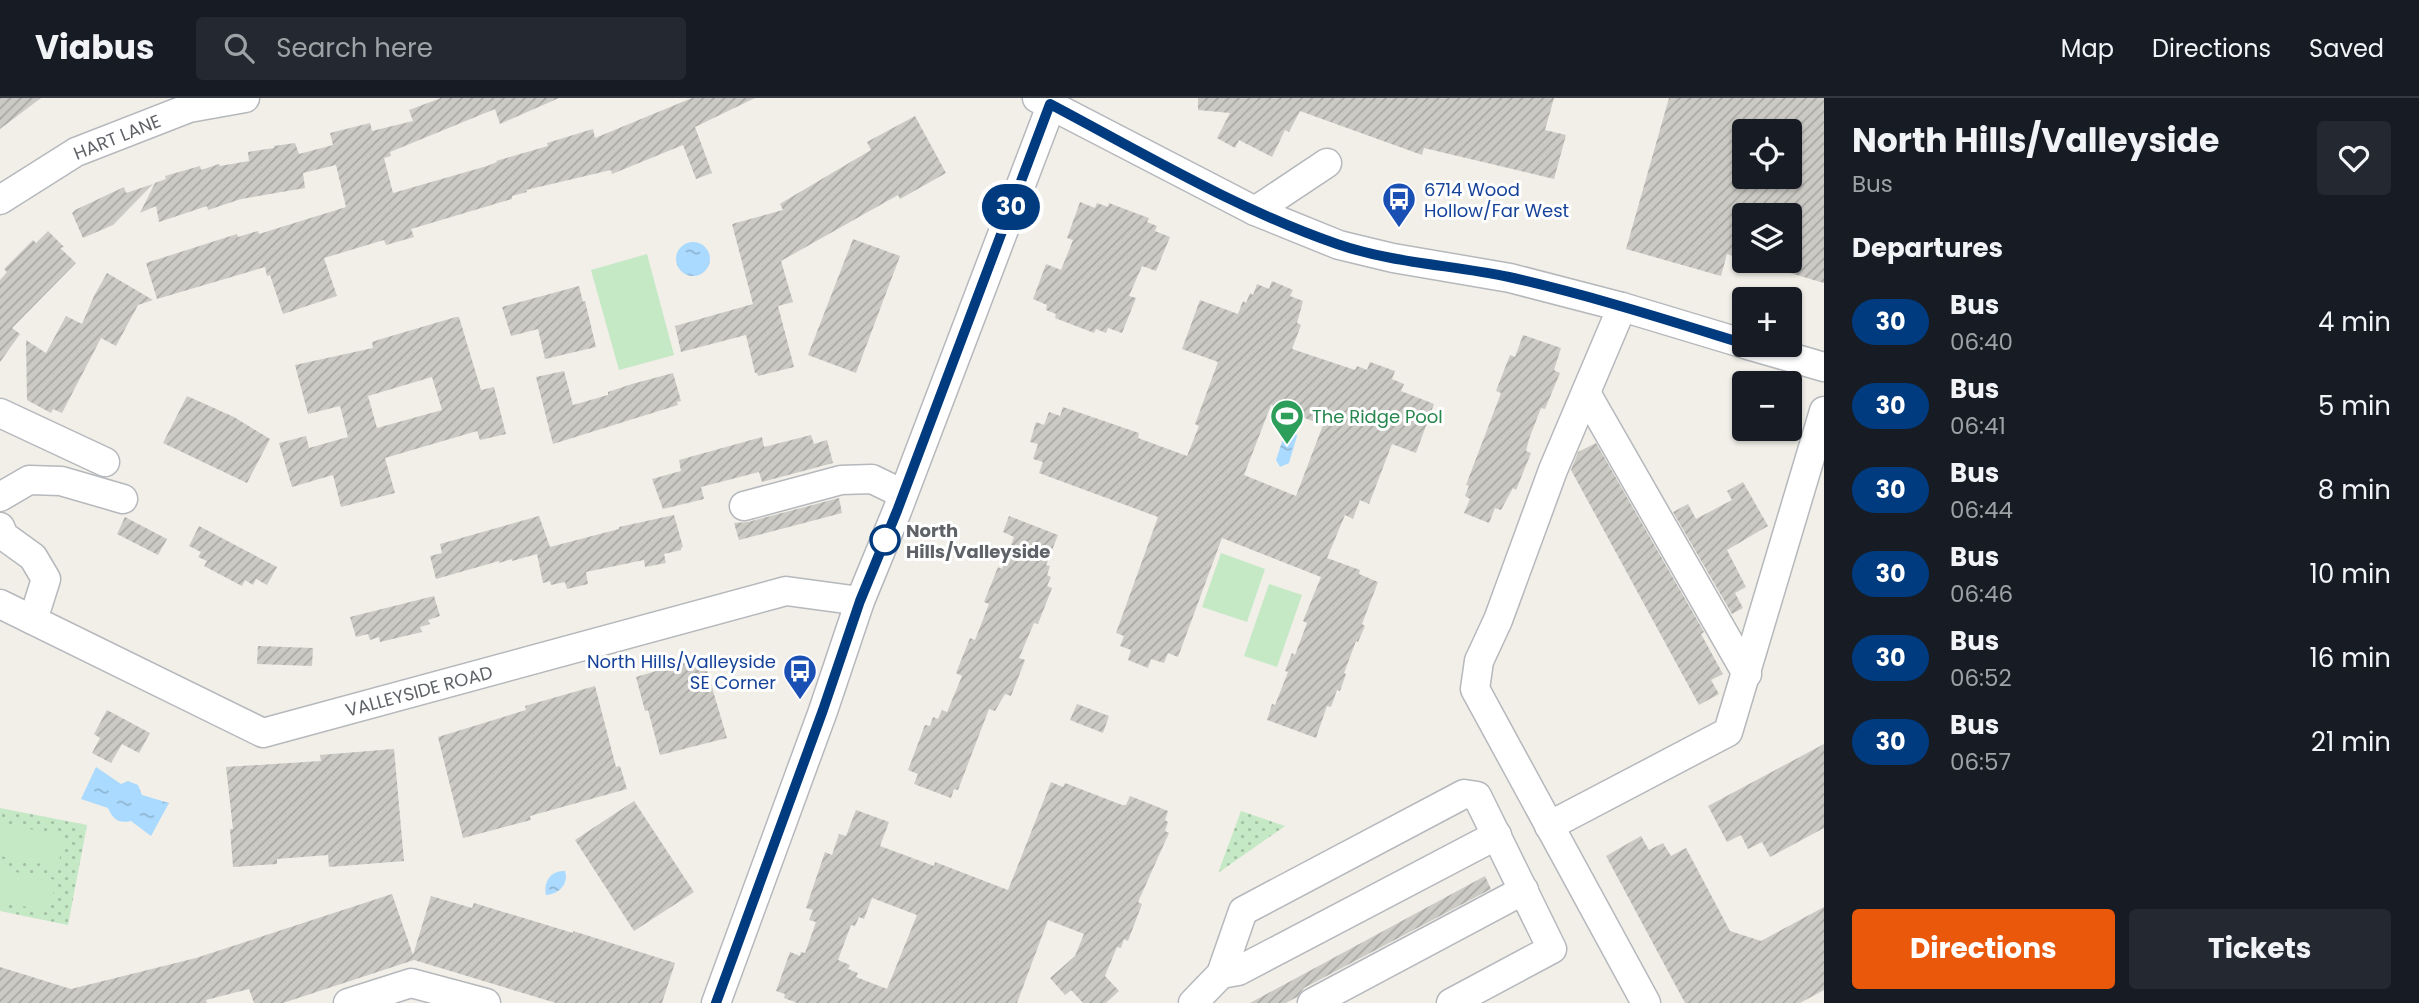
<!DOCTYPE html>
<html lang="en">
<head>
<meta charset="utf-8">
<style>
	:root { --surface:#171b24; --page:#242831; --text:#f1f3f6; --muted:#9ea1a6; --line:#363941; --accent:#ea580c }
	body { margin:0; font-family:Poppins,sans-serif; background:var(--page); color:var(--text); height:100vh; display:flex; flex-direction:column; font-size:26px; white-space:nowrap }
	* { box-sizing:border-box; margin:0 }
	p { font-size:23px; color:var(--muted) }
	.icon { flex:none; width:38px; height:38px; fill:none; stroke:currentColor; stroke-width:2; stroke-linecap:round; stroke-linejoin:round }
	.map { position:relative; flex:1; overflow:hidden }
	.drawer { display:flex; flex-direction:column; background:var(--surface); width:595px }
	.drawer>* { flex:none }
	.badge { padding:0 14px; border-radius:23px; font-size:24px; line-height:46px }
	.buttons { position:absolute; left:1732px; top:21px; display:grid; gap:14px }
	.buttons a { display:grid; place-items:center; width:70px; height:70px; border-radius:7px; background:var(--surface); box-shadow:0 2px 5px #0004; font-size:35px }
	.map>.badge { position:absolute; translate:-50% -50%; box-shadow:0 0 0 4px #fff }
	h2 { padding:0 28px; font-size:26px; line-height:63px }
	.round { display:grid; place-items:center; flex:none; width:74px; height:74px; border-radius:7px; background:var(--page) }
	.head { display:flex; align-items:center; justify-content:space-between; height:119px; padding:0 28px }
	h1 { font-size:33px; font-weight:700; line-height:52px }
	.action { display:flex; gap:14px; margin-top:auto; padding:14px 28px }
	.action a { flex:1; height:80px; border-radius:7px; background:var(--accent); color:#fff; font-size:28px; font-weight:700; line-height:80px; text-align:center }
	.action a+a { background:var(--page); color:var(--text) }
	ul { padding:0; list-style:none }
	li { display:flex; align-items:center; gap:21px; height:84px; padding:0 28px }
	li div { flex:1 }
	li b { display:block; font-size:26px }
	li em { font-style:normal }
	li .badge { min-width:77px; font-weight:700; text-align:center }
	header { display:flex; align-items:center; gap:42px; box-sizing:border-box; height:98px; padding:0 35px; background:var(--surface); border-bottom:2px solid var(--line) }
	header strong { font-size:33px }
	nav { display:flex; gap:38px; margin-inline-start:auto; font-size:24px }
	.search { width:490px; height:63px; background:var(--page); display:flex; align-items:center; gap:18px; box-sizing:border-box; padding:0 24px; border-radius:7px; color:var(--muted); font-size:26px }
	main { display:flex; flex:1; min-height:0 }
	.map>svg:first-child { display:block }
	.park { fill:url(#park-dots) }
	.pitch { fill:#c5e8c5 }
	.water { fill:url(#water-ripples) }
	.building { fill:url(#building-hatch); fill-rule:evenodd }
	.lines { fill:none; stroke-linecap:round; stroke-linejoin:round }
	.minor-casing { stroke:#b5b8bc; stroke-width:31 }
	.minor { stroke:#fff; stroke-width:28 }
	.line-casing { stroke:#fff; stroke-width:16 }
	.line { stroke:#003b80; stroke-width:10 }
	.stop-dot { fill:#fff; stroke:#003b80; stroke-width:3.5 }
	.labels { text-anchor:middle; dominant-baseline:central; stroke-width:6; stroke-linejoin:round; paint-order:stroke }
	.street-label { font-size:18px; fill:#5f6368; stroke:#fff }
	.transit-label { font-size:18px; fill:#164399; stroke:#fff; text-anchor:start }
	.leisure-label { font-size:18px; fill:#27864d; stroke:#fff; text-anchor:start }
	.stop-label { font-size:18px; font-weight:bold; fill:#5f6368; stroke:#fff; text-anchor:start }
</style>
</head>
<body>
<header>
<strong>Viabus</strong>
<div class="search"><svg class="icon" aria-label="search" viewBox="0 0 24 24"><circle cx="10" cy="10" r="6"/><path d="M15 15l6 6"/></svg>Search here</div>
<nav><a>Map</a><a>Directions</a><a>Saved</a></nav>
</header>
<main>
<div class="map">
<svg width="1824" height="905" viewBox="0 0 1824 905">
	<defs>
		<pattern id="park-dots" width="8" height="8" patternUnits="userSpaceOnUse" patternTransform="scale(1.75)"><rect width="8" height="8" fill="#c5e8c5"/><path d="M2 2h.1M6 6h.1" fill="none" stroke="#a3c0a4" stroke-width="1.8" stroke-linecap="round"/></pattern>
		<pattern id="water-ripples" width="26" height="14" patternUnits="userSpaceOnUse" patternTransform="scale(1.75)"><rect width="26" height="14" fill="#aadaff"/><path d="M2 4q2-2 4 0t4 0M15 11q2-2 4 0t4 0" fill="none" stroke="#8eb4d2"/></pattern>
		<pattern id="building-hatch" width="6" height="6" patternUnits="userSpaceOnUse" patternTransform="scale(1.75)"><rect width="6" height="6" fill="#cccac5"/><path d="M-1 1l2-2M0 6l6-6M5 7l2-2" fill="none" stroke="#a9a8a4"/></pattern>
	</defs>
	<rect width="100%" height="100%" fill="#f1efe8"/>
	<g class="park">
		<path d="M0 710 87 727 68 827 0 813Z"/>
		<path d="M1241 713 1285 728 1218 775Z"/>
	</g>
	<g class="pitch">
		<path d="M647 156 674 257 619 272 591 172Z"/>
		<path d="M1221 455 1265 471 1247 524 1202 509Z"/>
		<path d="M1269 486 1302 497 1277 569 1244 558Z"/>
		<path d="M0 726 64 737 58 769 0 758Z"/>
		<path d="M0 771 56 782 50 813 0 804Z"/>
	</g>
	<g class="water">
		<circle cx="693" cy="161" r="17"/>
		<path d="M1294 330 1297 338 1289 365 1280 369 1276 362 1285 335Z"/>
		<path d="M96 669 121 686 128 683 138 687 142 697 169 705 151 738 131 723C118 726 113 721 108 710L81 701Z"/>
		<path d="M565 773C569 786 559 796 546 797 543 784 551 772 565 773Z"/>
	</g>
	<g class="building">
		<path d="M0 0H41L0 31Z"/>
		<path d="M441 0H559L500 26 495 11 390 54 391 58 384 60 393 95 487 68 497 64 496 63 548 48 547 45 593 31 595 40 692 0H755L695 29 712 75 696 81 683 47 612 76 611 72 526 92 527 94 512 98V101L411 131 414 139 386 147 384 142 324 160 337 198 283 216 270 177 267 178 265 169 157 201 146 165 237 136 238 139 258 133 259 136 346 109 336 67 303 75 305 90 241 101 208 112 207 108 159 124 156 108 140 115 155 85 166 81 165 78 200 68 201 72 219 66 220 68 249 63 248 54 274 50V48L295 45 299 56 333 47 330 35 370 25 372 33 413 23 409 12Z"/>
		<path d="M1198 0H1554L1545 32 1566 37 1554 81 1424 50 1422 57 1300 13 1289 34 1285 32 1272 59 1239 42 1235 50 1217 40 1230 15 1198 12Z"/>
		<path d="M1669 0H1824V185L1790 175V117H1745V162L1727 156 1721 178 1626 151ZM1745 33H1790V79H1745Z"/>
		<path d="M915 18 946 75 900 101 898 97 781 163 793 204 778 208 794 269 758 278 757 275H755L746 237 681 254 675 228 753 206 732 126 783 112 780 106 783 104 871 52 867 44Z"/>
		<path d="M153 86 113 127 83 140 72 115 75 112 124 89 126 95Z"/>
		<path d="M1080 104 1095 110 1097 105 1108 109 1109 105 1130 113 1149 120 1147 124 1157 128 1155 133 1170 139 1156 173 1142 168 1129 198 1136 200 1122 235 1108 230 1106 235 1096 231 1094 235 1055 220 1056 216 1046 212 1047 207 1033 201 1046 166 1061 172 1073 142 1067 140Z"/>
		<path d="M48 133 64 149 60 150 76 165 12 230 20 236 0 264V182L7 174 4 171 33 142 36 145Z"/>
		<path d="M853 141 900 158 856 275 808 257Z"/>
		<path d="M107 175 153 202 138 207 116 248 101 240 62 315 53 311 51 315 27 302 26 242 46 255 66 218 82 226 94 198Z"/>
		<path d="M1272 183 1293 192 1290 198 1303 203 1297 225 1301 227 1292 251 1355 272 1357 268 1367 272 1370 264 1395 273 1392 281 1404 286 1401 293 1434 306 1416 355 1392 346 1369 406 1360 402 1353 421 1345 417 1327 460 1360 472 1359 476 1378 484 1362 526 1365 528 1358 544 1356 543 1344 575 1346 576 1340 593 1337 592 1331 609 1327 608 1316 640 1267 622 1272 606 1275 607 1288 574 1285 573 1292 555 1295 557 1307 525 1303 523 1321 479 1222 440 1178 559 1168 555 1164 565 1151 561 1148 570 1128 562 1131 552 1120 548 1124 538 1116 535 1158 419 1039 375 1043 364 1033 361 1038 346 1030 344 1036 324 1044 327 1049 314 1060 318 1063 309 1139 335 1138 340 1187 358 1199 328 1195 326 1218 264 1182 251 1200 202 1238 216 1243 203 1246 205 1250 195 1253 197 1257 186 1269 191ZM1271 307 1323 327 1296 398 1244 377Z"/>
		<path d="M579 188 583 204 585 203 596 249 545 261 538 231 511 238 502 209Z"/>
		<path d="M456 219H459L481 292 494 289 506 336 480 342 477 333 385 360 395 395 341 409 333 377 292 389 279 345 306 338 309 350 348 339 340 308 308 316 295 267 373 250 372 244 381 241ZM432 279 442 312 377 330 368 298Z"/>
		<path d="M1523 237 1561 250 1554 272 1560 275 1545 311 1541 310 1529 341 1526 353 1531 355 1516 392 1513 390 1501 412 1495 410 1489 425 1464 415 1470 401 1465 398 1469 388 1466 387 1501 295 1496 293 1510 257 1515 259Z"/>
		<path d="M564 273 573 307 608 297V294L632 286 673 275 681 303 677 304 678 307 553 346 536 279Z"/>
		<path d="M187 298 234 319 270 341 247 385 163 345Z"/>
		<path d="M811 337 814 346 827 342 833 365 762 384 759 374 701 389 704 401 663 411 652 381 681 373 679 362 762 339 764 349Z"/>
		<path d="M1596 345 1704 534 1701 536 1723 576 1711 582 1719 596 1699 607 1571 372 1578 354Z"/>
		<path d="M1743 384 1768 428 1727 452 1746 489 1735 495 1743 510 1732 516 1673 414 1688 406 1696 421 1732 402 1727 393Z"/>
		<path d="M839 400 842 415 739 442 734 425 748 424Z"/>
		<path d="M674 417 683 449 681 450V452L664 456 666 465 645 469 644 462 586 474 588 486 567 491 565 484 551 487 550 483 543 485 537 456 512 463V461L499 465V463L436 481 430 458 442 455 440 446 539 418 550 449 619 431V429Z"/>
		<path d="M1009 418 1058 437 1046 467 1050 468 1047 477 1051 479 1047 488 1052 490 1038 526 1034 525 1019 560 1025 562 1011 598 1005 596 995 613 989 611 958 692 954 691 951 700 914 686 918 676 908 672 925 627 930 628 933 619 938 621 942 612 947 614 962 578 956 575 970 540 975 542 989 506 984 504 998 469 1002 471 1014 439 1003 434Z"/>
		<path d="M125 419 167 441 158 457 117 436Z"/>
		<path d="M199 428 277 469 267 487 256 481 253 487 245 482 242 488 204 468 207 463 198 459 201 454 189 448Z"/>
		<path d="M434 498 440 518 428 522 430 526 420 529 422 534 380 544 379 539 370 542 368 536 356 539 350 519Z"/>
		<path d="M258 548 313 550 312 568 257 566Z"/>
		<path d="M703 559 727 640 660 657 648 612 645 613 636 579Z"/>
		<path d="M595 588 616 669 620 668 627 691 530 718 531 722 463 740 438 639 526 612 525 608Z"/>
		<path d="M1077 606 1109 618 1103 635 1070 622Z"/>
		<path d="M107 612 150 635 139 655 122 646 111 665 92 655 100 640 94 636Z"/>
		<path d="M1824 646V730L1770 759 1762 744 1748 751 1741 737 1727 744 1708 708Z"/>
		<path d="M394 651 404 763 329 769 328 757 277 761V766L233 769 230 731H233L226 669 321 663 320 657Z"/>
		<path d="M1051 684 1063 689 1065 685 1122 707H1126L1130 698 1168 713 1165 722 1168 724 1165 733 1169 735 1138 804 1142 806 1128 843 1124 841 1121 850 1117 849 1105 878 1119 893 1106 905H1083L1071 892 1065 897 1050 880 1075 858 1084 836 1048 822 1017 905H797L784 900 785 896 776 893 790 854 800 858 801 854 805 855 816 824 809 822 813 812 806 810 825 754 832 757 839 736 846 738 856 712 889 724 880 748 934 768 935 764 1008 792ZM872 800 917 817 887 891 856 879 858 875 848 871 850 867 838 862 851 827 855 828 859 819 864 821Z"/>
		<path d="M634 703 694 794 634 833 575 742Z"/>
		<path d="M1641 738 1649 752 1663 745 1671 758 1686 750 1730 833 1761 843 1824 809V892L1800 905H1685L1606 758Z"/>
		<path d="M1485 778 1491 791 1304 890 1297 899 1286 905H1250Z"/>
		<path d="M392 796 413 857 431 798 472 810 474 805 573 835V833L675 865 662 905H556L414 862 283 905H254L249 891 206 902 207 905H0V869L71 891 196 860Z"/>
	</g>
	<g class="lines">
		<g class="minor-casing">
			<g id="minor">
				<path d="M1037 0 1255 113 1339 147 1393 160 1510 180 1622 209 1745 246"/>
				<path d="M0 102 76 54 189 10 245 0"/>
				<path d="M1255 113 1327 65"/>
				<path d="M1622 209 1553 372 1498 522 1479 563 1475 591 1646 905"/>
				<path d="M1748 247 1824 269"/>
				<path d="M1586 295 1747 576"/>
				<path d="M0 315 105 364"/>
				<path d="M0 399 29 382 61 383 123 401"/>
				<path d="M744 408 841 382 872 381 903 396"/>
				<path d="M0 429 4 438 33 459 46 481 33 522"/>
				<path d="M0 506 263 635 786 493 860 503"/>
				<path d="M1549 728 1728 634 1824 313"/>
				<path d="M1221 876 1238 873 1497 737"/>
				<path d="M348 905 411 885 486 905"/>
				<path d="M716 905 823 613 860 503 897 413 1054 0"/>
				<path d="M1193 905 1221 876 1243 813 1464 696 1477 698 1552 851 1451 905"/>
				<path d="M1312 905 1524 792"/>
			</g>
		</g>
		<use href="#minor" class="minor"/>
	</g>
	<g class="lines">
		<g class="line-casing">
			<path id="line" d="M716 905 823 612 860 503 897 413 1050 6C1143 55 1238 112 1337 146 1392 165 1452 167 1509 179 1589 197 1667 222 1745 246"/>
		</g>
		<use href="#line" class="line"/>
	</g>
	<defs>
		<g id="bus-pin" transform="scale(1.75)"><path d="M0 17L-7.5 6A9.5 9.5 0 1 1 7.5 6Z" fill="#1a4fb4" stroke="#fff"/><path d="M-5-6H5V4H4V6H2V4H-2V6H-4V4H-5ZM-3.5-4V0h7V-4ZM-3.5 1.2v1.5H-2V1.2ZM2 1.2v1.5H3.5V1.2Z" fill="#fff"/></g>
		<g id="stadium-pin" transform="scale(1.75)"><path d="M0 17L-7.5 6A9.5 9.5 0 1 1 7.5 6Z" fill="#2e9e5b" stroke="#fff"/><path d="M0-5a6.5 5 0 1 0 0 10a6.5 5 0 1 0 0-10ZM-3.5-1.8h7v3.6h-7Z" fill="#fff"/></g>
	</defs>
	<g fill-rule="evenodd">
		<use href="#bus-pin" x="1399" y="101"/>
		<use href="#stadium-pin" x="1287" y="318"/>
		<use href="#bus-pin" x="800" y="573"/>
	</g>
	<circle class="stop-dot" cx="885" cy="442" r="14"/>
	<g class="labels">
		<g class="street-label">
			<text transform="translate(117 39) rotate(-22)">HART LANE</text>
			<text transform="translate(419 593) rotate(-15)">VALLEYSIDE ROAD</text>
		</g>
		<g class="transit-label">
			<text x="1424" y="91">6714 Wood<tspan x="1424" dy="21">Hollow/Far West</tspan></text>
			<text x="776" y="563" text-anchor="end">North Hills/Valleyside<tspan x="776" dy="21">SE Corner</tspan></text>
		</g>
		<g class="leisure-label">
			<text x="1312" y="318">The Ridge Pool</text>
		</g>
		<g class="stop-label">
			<text x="906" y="432">North<tspan x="906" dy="21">Hills/Valleyside</tspan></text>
		</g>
	</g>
</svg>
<div class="buttons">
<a><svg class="icon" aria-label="locate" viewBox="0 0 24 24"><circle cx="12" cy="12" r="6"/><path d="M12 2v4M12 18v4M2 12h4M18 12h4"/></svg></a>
<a><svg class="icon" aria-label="layers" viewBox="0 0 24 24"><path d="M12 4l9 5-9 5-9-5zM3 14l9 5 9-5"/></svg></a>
<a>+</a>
<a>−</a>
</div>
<b class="badge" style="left:1011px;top:109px;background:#003b80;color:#fff">30</b>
</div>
<section class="drawer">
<div class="head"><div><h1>North Hills/Valleyside</h1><p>Bus</p></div><a class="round"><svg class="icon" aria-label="heart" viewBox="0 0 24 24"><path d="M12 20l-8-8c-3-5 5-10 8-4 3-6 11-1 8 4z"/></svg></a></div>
<h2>Departures</h2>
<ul>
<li><span class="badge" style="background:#003b80;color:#fff">30</span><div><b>Bus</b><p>06:40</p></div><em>4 min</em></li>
<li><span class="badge" style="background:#003b80;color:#fff">30</span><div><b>Bus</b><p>06:41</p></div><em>5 min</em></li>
<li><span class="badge" style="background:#003b80;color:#fff">30</span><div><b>Bus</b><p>06:44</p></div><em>8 min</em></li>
<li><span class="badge" style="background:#003b80;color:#fff">30</span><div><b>Bus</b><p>06:46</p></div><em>10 min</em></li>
<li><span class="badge" style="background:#003b80;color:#fff">30</span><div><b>Bus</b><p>06:52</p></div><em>16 min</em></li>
<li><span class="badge" style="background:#003b80;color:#fff">30</span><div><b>Bus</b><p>06:57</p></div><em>21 min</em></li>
</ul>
<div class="action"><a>Directions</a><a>Tickets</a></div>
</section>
</main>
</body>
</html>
